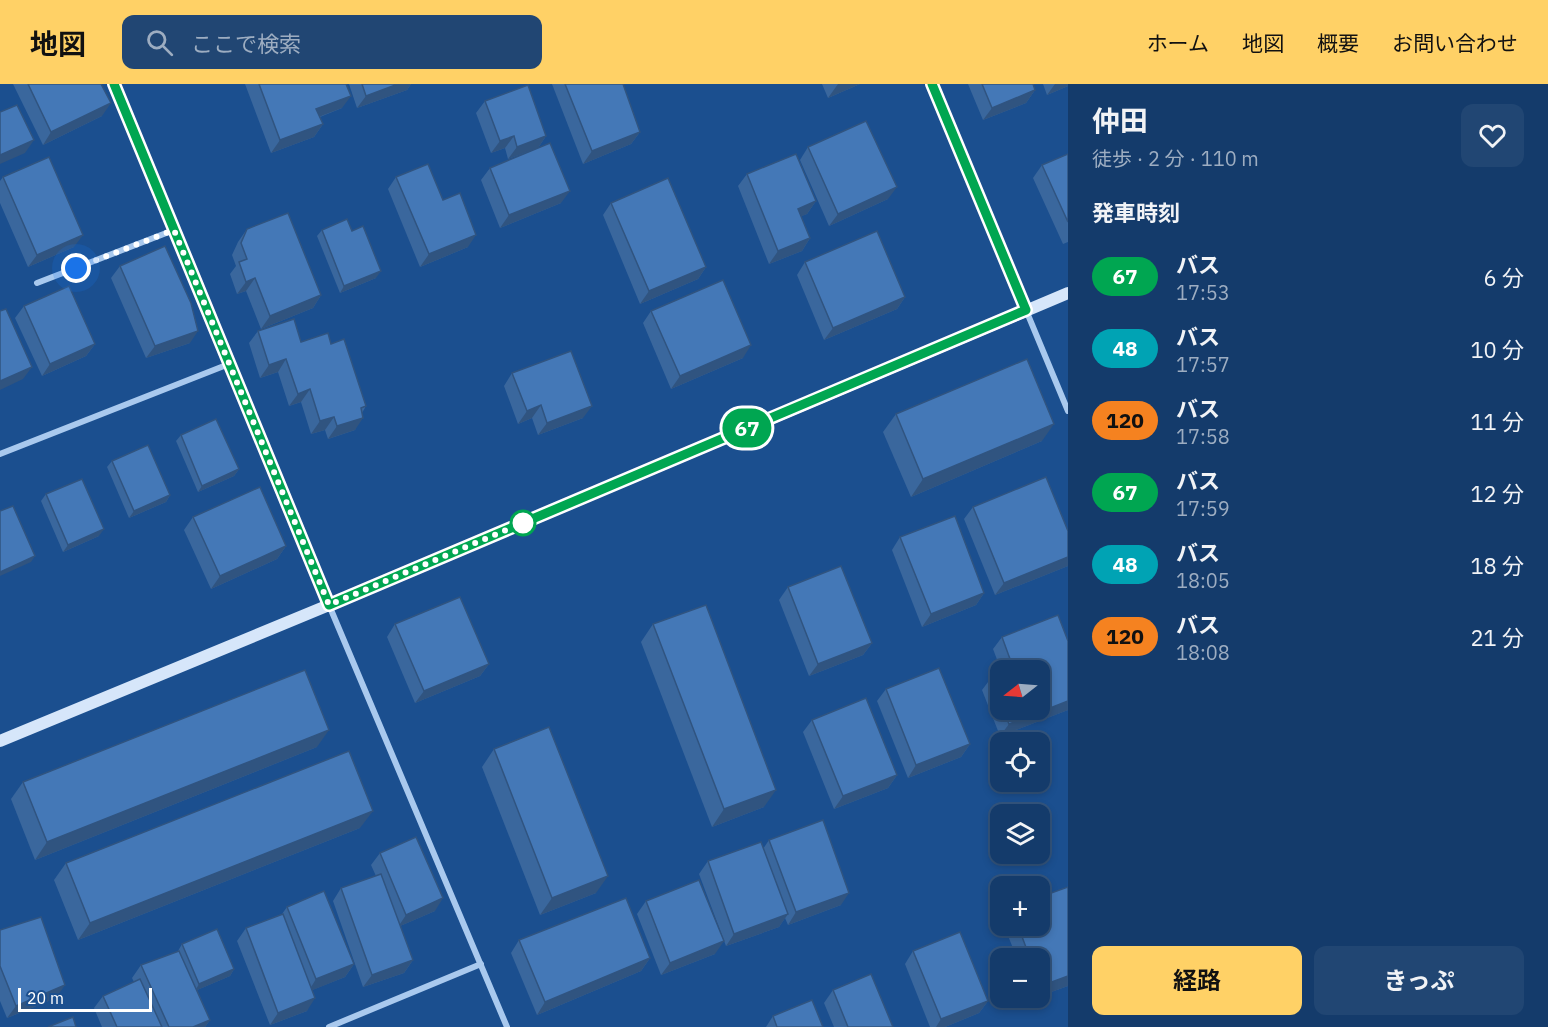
<!DOCTYPE html>
<html lang="ja">
<head>
<meta charset="utf-8">
<style>
	:root { --surface:#143b6b; --page:#214673; --text:#f1f3f6; --muted:#9dadc1; --line:#33557e; --accent:#ffd166 }
	body { margin:0; font-family:"IBM Plex Sans","Noto Sans JP",sans-serif; background:var(--page); color:var(--text); height:100vh; display:flex; flex-direction:column; font-size:22px; white-space:nowrap }
	* { box-sizing:border-box; margin:0 }
	p { font-size:20px; color:var(--muted) }
	.icon { flex:none; width:33px; height:33px; fill:none; stroke:currentColor; stroke-width:2; stroke-linecap:round; stroke-linejoin:round }
	.map { position:relative; flex:1; overflow:hidden }
	.panel { display:flex; flex-direction:column; background:var(--surface); width:480px }
	.panel>* { flex:none }
	.badge { padding:0 12px; border-radius:20px; font-size:21px; line-height:39px }
	.needle { width:39px; rotate:253deg }
	.tools { position:absolute; left:990px; top:576px; display:grid; gap:12px }
	.tools a { display:grid; place-items:center; width:60px; height:60px; border-radius:12px; background:var(--surface); box-shadow:0 3px 9px #0003,0 0 0 2px var(--line); font-size:30px }
	.scale { position:absolute; left:18px; bottom:15px; width:134px; box-sizing:border-box; padding-left:6px; border:3px solid #fff; border-top:0; font-size:16px; line-height:21px; white-space:nowrap; color:#fff; -webkit-text-stroke:4px #1b4f8f; paint-order:stroke }
	.you { position:absolute; width:30px; height:30px; margin:-15px; border:4px solid #fff; border-radius:50%; background:#1a73e8; box-shadow:0 0 0 9px #1a73e833 }
	.map>.badge { position:absolute; translate:-50% -50%; box-shadow:0 0 0 3px #fff }
	h2 { padding:0 24px; font-size:22px; line-height:54px }
	.round { display:grid; place-items:center; flex:none; width:63px; height:63px; border-radius:12px; background:var(--page) }
	.summary { display:flex; align-items:center; justify-content:space-between; height:102px; padding:0 24px }
	h1 { font-size:28px; font-weight:700; line-height:45px }
	.button { display:flex; gap:12px; margin-top:auto; padding:12px 24px }
	.button a { flex:1; height:69px; border-radius:12px; background:var(--accent); color:#111; font-size:24px; font-weight:700; line-height:69px; text-align:center }
	.button a+a { background:var(--page); color:var(--text) }
	ul { padding:0; list-style:none }
	li { display:flex; align-items:center; gap:18px; height:72px; padding:0 24px }
	li div { flex:1 }
	li b { display:block; font-size:22px }
	li em { font-style:normal }
	li .badge { min-width:66px; font-weight:700; text-align:center }
	header { display:flex; align-items:center; gap:36px; box-sizing:border-box; height:84px; padding:0 30px; background:var(--accent); color:#111 }
	header strong { font-size:28px }
	nav { display:flex; gap:33px; margin-inline-start:auto; font-size:21px }
	.search { width:420px; height:54px; background:var(--page); display:flex; align-items:center; gap:15px; box-sizing:border-box; padding:0 21px; border-radius:12px; color:var(--muted); font-size:22px }
	main { display:flex; flex:1; min-height:0 }
	.map>svg:first-child { display:block }
	.lines { fill:none; stroke-linecap:round; stroke-linejoin:round }
	.street { stroke:#a9c9ee; stroke-width:6 }
	.secondary { stroke:#d6e6fa; stroke-width:12 }
	.wall { fill:#3a679d }
	.shaded-wall { fill:#305480 }
	.building { fill:#4478b7; stroke:#305480; stroke-width:1.5 }
	.line-casing { stroke:#fff; stroke-width:14 }
	.line { stroke:#00a651; stroke-width:9 }
	.walk { stroke:#fff; stroke-width:6; stroke-dasharray:0 10.8 }
	.stop-dot { fill:#fff; stroke:#00a651; stroke-width:3 }
</style>
</head>
<body>
<header>
<strong>地図</strong>
<div class="search"><svg class="icon" aria-label="search" viewBox="0 0 24 24"><circle cx="10" cy="10" r="6"/><path d="M15 15l6 6"/></svg>ここで検索</div>
<nav><a>ホーム</a><a>地図</a><a>概要</a><a>お問い合わせ</a></nav>
</header>
<main>
<div class="map">
<svg width="1068" height="943" viewBox="0 0 1068 943">
	<rect width="100%" height="100%" fill="#1b4f8f"/>
	<g class="lines">
		<g class="street">
			<path d="M114 0 329 521 507 943"/>
			<path d="M932 0 1068 327"/>
			<path d="M37 199 174 146"/>
			<path d="M0 370 229 280"/>
			<path d="M329 943 481 880"/>
		</g>
		<path class="secondary" d="M0 657 329 521 1068 209"/>
	</g>
	<g class="wall">
		<path d="M13 0H101L102 32 43 61Z"/>
		<path d="M245 0H346L342 24 320 33 323 40 314 53 271 69Z"/>
		<path d="M349 0H411L407 6 357 24Z"/>
		<path d="M552 0H623L640 48 631 60 583 80Z"/>
		<path d="M822 0H860L828 14Z"/>
		<path d="M968 0H1033L1035 6 1026 19 983 36Z"/>
		<path d="M1043 0H1068V2L1047 11Z"/>
		<path d="M485 17 546 52 538 64 561 119 500 144 481 96 490 84 533 66 508 75 505 64 491 69 476 29Z"/>
		<path d="M808 63 888 115 829 142 800 76Z"/>
		<path d="M1068 70V158L1063 160 1033 94 1042 81Z"/>
		<path d="M747 90 816 117 807 130 801 132 810 154 802 167 769 180 738 102Z"/>
		<path d="M3 93 74 163 28 183 0 119V97Z"/>
		<path d="M396 93 443 116 468 163 420 183 388 105Z"/>
		<path d="M611 119 706 183 698 195 640 220 603 131Z"/>
		<path d="M247 145 321 211 313 224 261 245 246 207 237 210 230 190 236 182 232 171 238 158Z"/>
		<path d="M322 146 376 194 340 209 317 152Z"/>
		<path d="M805 178 905 213 897 225 824 256 797 191Z"/>
		<path d="M120 182 190 259 146 274 111 194Z"/>
		<path d="M24 222 95 260 86 272 42 292 15 234Z"/>
		<path d="M651 227 743 274 671 305 643 239Z"/>
		<path d="M258 247 301 258 331 260 366 322 362 329 355 346 328 355 325 346 311 350 301 318 289 322 278 288 260 294 249 259Z"/>
		<path d="M512 289 583 334 538 351 532 334 518 340 504 302Z"/>
		<path d="M896 330 1042 357 911 413 883 348Z"/>
		<path d="M181 351 239 385 234 392 198 408 176 357Z"/>
		<path d="M112 377 170 411 166 418 129 434 107 383Z"/>
		<path d="M46 410 99 452 63 468 41 417Z"/>
		<path d="M973 423 1068 447V482L995 511 964 435Z"/>
		<path d="M193 433 286 462 277 475 211 505 184 446Z"/>
		<path d="M900 453 984 509 976 521 922 543 892 466Z"/>
		<path d="M788 503 872 559 863 571 809 592 779 516Z"/>
		<path d="M395 540 489 580 480 592 415 619 387 553Z"/>
		<path d="M653 540 764 723 712 743 641 558Z"/>
		<path d="M1002 553 1068 557V626L1000 652 982 606 991 594 1000 591V626H1040V586H1001L993 565Z"/>
		<path d="M886 605 970 660 961 673 908 694 877 617Z"/>
		<path d="M812 636 897 691 888 704 834 725 803 648Z"/>
		<path d="M317 663 35 776 11 715 23 698Z"/>
		<path d="M494 665 596 809 540 831 482 683Z"/>
		<path d="M360 744 78 856 54 796 66 779Z"/>
		<path d="M769 756 841 821 788 841 785 834 779 843 726 862 699 790 708 777 763 765Z"/>
		<path d="M380 769 435 827 400 842 413 876 404 889 363 903 333 817 341 804 376 792 371 781Z"/>
		<path d="M1068 803V902L1040 912V874H1017L1004 842H1040Z"/>
		<path d="M646 817 715 870 661 891 637 830Z"/>
		<path d="M287 823 354 880 345 893 312 906 307 927 270 941 237 857 246 844 282 830Z"/>
		<path d="M0 846 56 914 7 934 0 917Z"/>
		<path d="M519 856 650 874 641 887 537 931 511 869Z"/>
		<path d="M182 860 234 885 230 892 197 906 210 936 205 943H102L94 924 103 912 134 898 132 894 141 881 178 868V867Z"/>
		<path d="M913 867 988 917 979 929 945 943H930L905 880Z"/>
		<path d="M833 906 893 943H834L824 919Z"/>
		<path d="M773 932 823 943H766Z"/>
	</g>
	<g class="shaded-wall">
		<path d="M398 0H411L407 6 357 24 366 12Z"/>
		<path d="M838 0H860L828 14Z"/>
		<path d="M1055 0H1068V2L1047 11Z"/>
		<path d="M1035 6 1026 19 983 36 992 24Z"/>
		<path d="M351 12 342 24 308 37 316 25Z"/>
		<path d="M111 19 102 32 43 61 51 48Z"/>
		<path d="M323 40 314 53 271 69 280 56Z"/>
		<path d="M640 48 631 60 583 80 592 67Z"/>
		<path d="M514 52 505 64 491 69 500 57Z"/>
		<path d="M546 52 538 64 508 75 517 63Z"/>
		<path d="M34 56 25 69 0 80V71Z"/>
		<path d="M897 103 888 115 829 142 838 130Z"/>
		<path d="M570 107 561 119 500 144 509 131Z"/>
		<path d="M816 117 807 130 790 137 798 125Z"/>
		<path d="M83 151 74 163 28 183 37 171Z"/>
		<path d="M476 151 468 163 420 183 429 170Z"/>
		<path d="M810 154 802 167 769 180 778 167Z"/>
		<path d="M706 183 698 195 640 220 649 207Z"/>
		<path d="M381 187 376 194 340 209 344 202Z"/>
		<path d="M255 194 246 207 237 210 246 198Z"/>
		<path d="M321 211 313 224 261 245 270 232Z"/>
		<path d="M905 213 897 225 824 256 833 244Z"/>
		<path d="M198 247 190 259 146 274 155 262Z"/>
		<path d="M95 260 86 272 42 292 50 280Z"/>
		<path d="M751 261 743 274 671 305 680 292Z"/>
		<path d="M286 275 278 288 260 294 269 281Z"/>
		<path d="M32 283 23 295 0 306V297Z"/>
		<path d="M310 305 301 318 289 322 298 310Z"/>
		<path d="M541 321 532 334 518 340 527 327Z"/>
		<path d="M592 322 583 334 538 351 547 339Z"/>
		<path d="M334 333 325 346 311 350 320 337Z"/>
		<path d="M363 334 355 346 328 355 337 342Z"/>
		<path d="M1054 340 1042 357 911 413 923 395Z"/>
		<path d="M239 385 234 392 198 408 202 402Z"/>
		<path d="M170 411 166 418 129 434 134 427Z"/>
		<path d="M104 445 99 452 63 468 68 461Z"/>
		<path d="M286 462 277 475 211 505 220 492Z"/>
		<path d="M35 472 31 478 0 492V488Z"/>
		<path d="M1068 473V482L995 511 1004 499Z"/>
		<path d="M984 509 976 521 922 543 931 530Z"/>
		<path d="M872 559 863 571 809 592 818 580Z"/>
		<path d="M489 580 480 592 415 619 424 607Z"/>
		<path d="M1068 617V626L1000 652 1009 640Z"/>
		<path d="M329 646 317 663 35 776 47 758Z"/>
		<path d="M970 660 961 673 908 694 916 681Z"/>
		<path d="M897 691 888 704 834 725 843 712Z"/>
		<path d="M776 706 764 723 712 743 724 725Z"/>
		<path d="M373 727 360 744 78 856 90 839Z"/>
		<path d="M608 792 596 809 540 831 552 814Z"/>
		<path d="M849 809 841 821 788 841 796 828Z"/>
		<path d="M443 814 435 827 398 843 406 831Z"/>
		<path d="M788 830 779 843 726 862 734 850Z"/>
		<path d="M724 857 715 870 661 891 670 879Z"/>
		<path d="M650 874 641 887 537 931 545 918Z"/>
		<path d="M413 876 404 889 363 903 372 891Z"/>
		<path d="M354 880 345 893 308 908 316 895Z"/>
		<path d="M234 885 230 892 195 907 199 900Z"/>
		<path d="M1068 892V902L1040 912V904L1041 902Z"/>
		<path d="M65 901 56 914 7 934 16 922Z"/>
		<path d="M315 914 307 927 270 941 278 929Z"/>
		<path d="M988 917 979 929 945 943H936L941 935Z"/>
		<path d="M210 936 205 943H193Z"/>
	</g>
	<g class="building">
		<path d="M28 0H101L111 19 51 48Z"/>
		<path d="M259 0H346L351 12 316 25 323 40 280 56Z"/>
		<path d="M362 0H398L366 12Z"/>
		<path d="M565 0H623L640 48 592 67Z"/>
		<path d="M982 0H1033L1035 6 992 24Z"/>
		<path d="M528 1 546 52 517 63 514 52 500 57 485 17Z"/>
		<path d="M17 21 34 56 0 71V28Z"/>
		<path d="M866 37 897 103 838 130 808 63Z"/>
		<path d="M550 59 570 107 509 131 490 84Z"/>
		<path d="M796 70 816 117 798 125 810 154 778 167 747 90Z"/>
		<path d="M1068 70V138L1042 81Z"/>
		<path d="M49 73 83 151 37 171 3 93Z"/>
		<path d="M428 80 443 116 460 109 476 151 429 170 396 93Z"/>
		<path d="M668 94 706 183 649 207 611 119Z"/>
		<path d="M288 129 321 211 270 232 255 194 246 198 239 178 247 175 241 159 247 145Z"/>
		<path d="M347 135 352 147 363 142 381 187 344 202 322 146Z"/>
		<path d="M877 147 905 213 833 244 805 178Z"/>
		<path d="M165 162 191 219 198 247 155 262 120 182Z"/>
		<path d="M723 196 751 261 680 292 651 227Z"/>
		<path d="M69 202 95 260 50 280 24 222Z"/>
		<path d="M6 225 32 283 0 297V227Z"/>
		<path d="M294 235 301 258 328 249 331 260 344 255 366 322 361 324 363 334 337 342 334 333 320 337 310 305 298 310 286 275 269 281 258 247Z"/>
		<path d="M571 267 592 322 547 339 541 321 527 327 512 289Z"/>
		<path d="M1027 275 1054 340 923 395 896 330Z"/>
		<path d="M216 335 239 385 202 402 181 351Z"/>
		<path d="M148 361 170 411 134 427 112 377Z"/>
		<path d="M1046 393 1068 447V473L1004 499 973 423Z"/>
		<path d="M82 395 104 445 68 461 46 410Z"/>
		<path d="M260 403 286 462 220 492 193 433Z"/>
		<path d="M13 422 35 472 0 488V427Z"/>
		<path d="M955 432 984 509 931 530 900 453Z"/>
		<path d="M841 482 872 559 818 580 788 503Z"/>
		<path d="M460 513 489 580 424 607 395 540Z"/>
		<path d="M706 521 776 706 724 725 653 540Z"/>
		<path d="M1058 531 1068 557V617L1009 640 1003 626H1040V586H1012H1014L1002 553Z"/>
		<path d="M939 584 970 660 916 681 886 605Z"/>
		<path d="M305 586 329 646 47 758 23 698Z"/>
		<path d="M1000 591V619L991 594Z"/>
		<path d="M866 614 897 691 843 712 812 636Z"/>
		<path d="M549 643 608 792 552 814 494 665Z"/>
		<path d="M349 667 373 727 90 839 66 779Z"/>
		<path d="M823 736 849 809 796 828 769 756Z"/>
		<path d="M416 753 443 814 406 831 380 769Z"/>
		<path d="M761 758 788 830 734 850 708 777Z"/>
		<path d="M381 790 413 876 372 891 341 804Z"/>
		<path d="M699 796 724 857 670 879 646 817Z"/>
		<path d="M1068 803V892L1041 902 1040 899V874H1030L1018 842H1040V813Z"/>
		<path d="M324 807 354 880 316 895 287 823Z"/>
		<path d="M626 814 650 874 545 918 519 856Z"/>
		<path d="M283 830 315 914 278 929 246 844Z"/>
		<path d="M41 833 65 901 16 922 0 882V846Z"/>
		<path d="M217 845 234 885 199 900 182 860Z"/>
		<path d="M960 848 988 917 941 935 913 867Z"/>
		<path d="M179 867 210 936 193 943H169L141 881Z"/>
		<path d="M871 890 893 943H848L833 906Z"/>
		<path d="M140 895 162 943H117L103 912Z"/>
		<path d="M812 916 823 943H777L773 932Z"/>
		<path d="M73 933 76 943H48Z"/>
	</g>
	<g class="lines">
		<g class="line-casing">
			<path id="line" d="M114 0 329 521 1026 226 932 0"/>
		</g>
		<use href="#line" class="line"/>
		<path class="walk" d="M76 184 174 146 329 521 525 438 523 439"/>
	</g>
	<circle class="stop-dot" cx="523" cy="439" r="12"/>
</svg>
<div class="tools">
<a><svg class="needle" viewBox="-14 -14 28 28"><path d="M0-13l5 13h-10z" fill="#e53935"/><path d="M0 13l5-13h-10z" fill="#9dadc1"/></svg></a>
<a><svg class="icon" aria-label="locate" viewBox="0 0 24 24"><circle cx="12" cy="12" r="6"/><path d="M12 2v4M12 18v4M2 12h4M18 12h4"/></svg></a>
<a><svg class="icon" aria-label="layers" viewBox="0 0 24 24"><path d="M12 4l9 5-9 5-9-5zM3 14l9 5 9-5"/></svg></a>
<a>+</a>
<a>−</a>
</div>
<div class="scale">20 m</div>
<div class="you" style="left:76px;top:184px"></div>
<b class="badge" style="left:747px;top:344px;background:#00a651;color:#fff">67</b>
</div>
<section class="panel">
<div class="summary"><div><h1>仲田</h1><p>徒歩 · 2 分 · 110 m</p></div><a class="round"><svg class="icon" aria-label="heart" viewBox="0 0 24 24"><path d="M12 20l-8-8c-3-5 5-10 8-4 3-6 11-1 8 4z"/></svg></a></div>
<h2>発車時刻</h2>
<ul>
<li><span class="badge" style="background:#00a651;color:#fff">67</span><div><b>バス</b><p>17:53</p></div><em>6 分</em></li>
<li><span class="badge" style="background:#00a3b4;color:#fff">48</span><div><b>バス</b><p>17:57</p></div><em>10 分</em></li>
<li><span class="badge" style="background:#f58220;color:#111">120</span><div><b>バス</b><p>17:58</p></div><em>11 分</em></li>
<li><span class="badge" style="background:#00a651;color:#fff">67</span><div><b>バス</b><p>17:59</p></div><em>12 分</em></li>
<li><span class="badge" style="background:#00a3b4;color:#fff">48</span><div><b>バス</b><p>18:05</p></div><em>18 分</em></li>
<li><span class="badge" style="background:#f58220;color:#111">120</span><div><b>バス</b><p>18:08</p></div><em>21 分</em></li>
</ul>
<div class="button"><a>経路</a><a>きっぷ</a></div>
</section>
</main>
</body>
</html>
